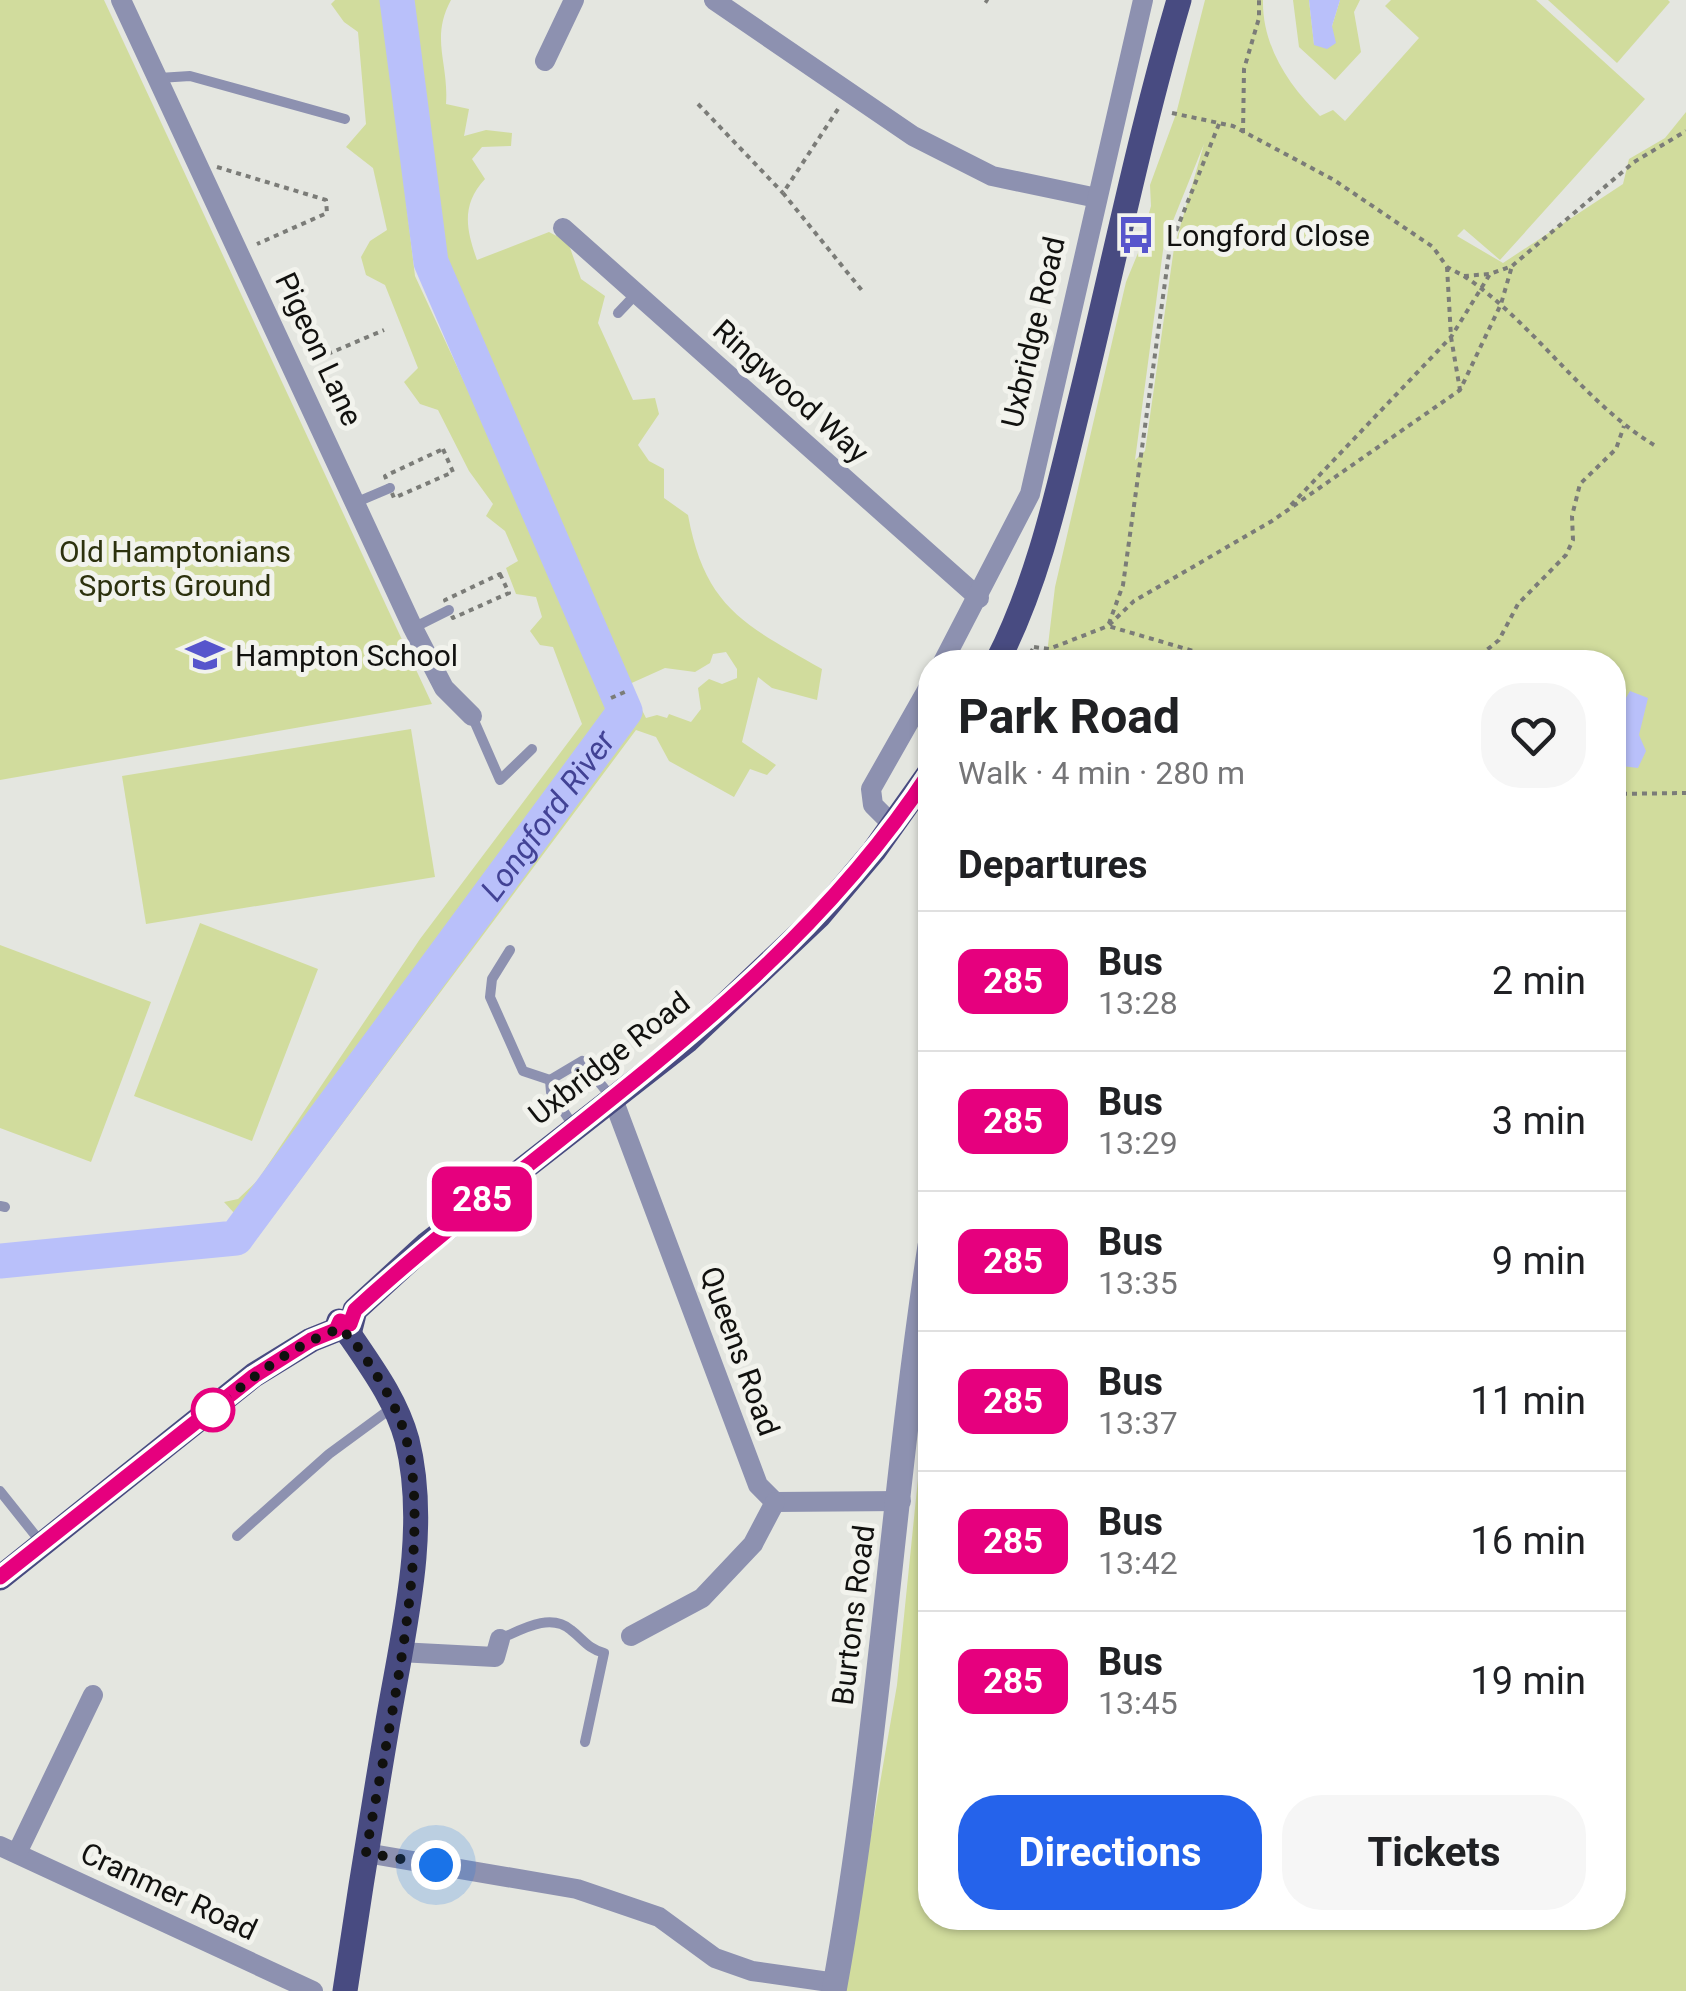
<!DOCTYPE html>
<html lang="en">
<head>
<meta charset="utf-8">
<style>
	:root { --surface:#fff; --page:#f6f6f6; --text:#202124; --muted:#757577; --line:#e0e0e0; --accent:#2563eb }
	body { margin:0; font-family:Roboto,sans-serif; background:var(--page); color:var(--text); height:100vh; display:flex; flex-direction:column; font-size:38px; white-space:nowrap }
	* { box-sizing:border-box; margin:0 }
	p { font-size:32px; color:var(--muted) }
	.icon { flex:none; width:55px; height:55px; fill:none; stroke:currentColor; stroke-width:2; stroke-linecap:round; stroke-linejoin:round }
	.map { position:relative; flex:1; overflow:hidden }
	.drawer { position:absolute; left:918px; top:650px; width:708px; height:1280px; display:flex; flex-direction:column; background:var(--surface); border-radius:40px; box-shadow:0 2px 8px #0004 }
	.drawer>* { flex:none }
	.badge { padding:0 20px; border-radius:15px; font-size:35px; line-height:65px }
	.you { position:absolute; width:50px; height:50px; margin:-25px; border:8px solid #fff; border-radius:50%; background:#1a73e8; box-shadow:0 0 0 15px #1a73e833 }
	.map>.badge { position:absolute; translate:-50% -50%; box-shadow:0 0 0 5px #fff }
	h2 { padding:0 40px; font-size:38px; line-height:90px }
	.round { display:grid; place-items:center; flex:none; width:105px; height:105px; border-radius:40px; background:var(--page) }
	.headline { display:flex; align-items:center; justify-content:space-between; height:170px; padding:0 40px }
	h1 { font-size:48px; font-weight:700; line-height:75px }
	.button { display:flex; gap:20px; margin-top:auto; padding:20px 40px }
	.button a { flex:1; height:115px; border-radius:40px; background:var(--accent); color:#fff; font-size:40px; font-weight:700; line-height:115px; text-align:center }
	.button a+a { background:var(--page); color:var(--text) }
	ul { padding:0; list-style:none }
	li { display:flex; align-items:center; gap:30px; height:140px; padding:0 40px; border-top:2px solid var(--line) }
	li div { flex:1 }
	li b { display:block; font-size:38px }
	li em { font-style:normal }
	li .badge { min-width:110px; font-weight:700; text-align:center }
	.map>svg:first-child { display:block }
	.green { fill:#d1dc9d; fill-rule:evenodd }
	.water { fill:#b9c0fa }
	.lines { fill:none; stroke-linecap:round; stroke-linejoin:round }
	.river { stroke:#b9c0fa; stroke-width:35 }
	.path { stroke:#7b7c78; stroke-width:4; stroke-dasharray:5 5; stroke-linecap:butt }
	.service { stroke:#8d91b0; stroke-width:10 }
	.minor { stroke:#8d91b0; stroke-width:20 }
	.tertiary { stroke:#8d91b0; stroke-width:25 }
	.primary { stroke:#484b81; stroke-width:25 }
	.line-casing { stroke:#fff; stroke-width:22 }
	.line { stroke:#e6007e; stroke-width:15 }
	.walk { stroke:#11110f; stroke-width:10; stroke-dasharray:0 18 }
	.stop-dot { fill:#fff; stroke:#e6007e; stroke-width:5 }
	.labels { text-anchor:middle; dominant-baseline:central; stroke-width:10; stroke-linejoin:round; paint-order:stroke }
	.poi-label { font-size:30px; fill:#11110f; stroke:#f2f3ed; text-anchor:start }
	.street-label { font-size:30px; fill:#11110f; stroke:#f2f3ed }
	.park-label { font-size:30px; fill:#2c310e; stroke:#f2f3ed }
	.water-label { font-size:32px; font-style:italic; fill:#424295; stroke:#f2f3ed }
</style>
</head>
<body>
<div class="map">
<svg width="1686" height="1991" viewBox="0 0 1686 1991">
	<rect width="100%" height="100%" fill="#e4e6e0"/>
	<g class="green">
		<path d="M0 0H104L432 704 0 780Z"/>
		<path d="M335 0H382L415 276 617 711 603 735 612 742 631 708 639 704 646 718 657 715 667 718 669 714 691 722 701 709 698 688 709 679 722 684 737 678V669L726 652 713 654 710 663 695 672 665 668 625 686 599 616 439 267 406 0H451C430 39 449 62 446 104L469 109 464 136 486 130 512 133 511 146 482 147 472 159 485 179C461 205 466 229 477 260L549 232 568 242 581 279 605 296 598 323 633 400 655 398 659 414 638 445 649 461 664 469V498L688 515C705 608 745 625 822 669L817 700 772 688 758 677 742 742 776 765 767 775 750 769 734 797 669 761 656 737 636 730 257 1238 224 1202 238 1199 257 1181 420 939 582 724 553 647 540 645 530 631 542 617 536 597 516 594 506 568 518 561 505 531 486 516 493 504 469 471 438 410 420 404 404 382 418 368 385 285 366 275 361 257 370 241 387 230 373 168 346 147 366 124 358 32 344 22 331 4Z"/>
		<path d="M1205 0H1263C1262 46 1289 86 1320 116L1333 110 1345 121 1419 38 1385 6 1391 0H1536L1645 99 1500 260 1464 229 1457 236 1503 263 1623 184 1629 159 1665 138 1686 112V1991H844L897 1685 930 1361V1918H1612V662H1046L1055 587 1126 282 1138 253 1151 206 1150 185 1176 114ZM1204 144 1174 248 1145 451 1135 460 1164 243Z"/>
		<path d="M1293 0H1309L1314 44 1332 26 1340 0H1360L1354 12 1361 52 1335 80 1299 47Z"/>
		<path d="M1548 0H1668L1670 2 1617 63Z"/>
		<path d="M411 729 435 877 146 924 122 776Z"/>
		<path d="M200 923 318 969 252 1141 134 1096Z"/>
		<path d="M0 945 151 1002 91 1162 0 1128Z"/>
	</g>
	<g class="water">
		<path d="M1309 0H1340L1332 26 1336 43 1327 49 1314 45Z"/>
		<path d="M1630 691 1648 698 1639 735 1646 751 1638 768 1613 765V720Z"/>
	</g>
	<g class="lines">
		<path class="river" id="s1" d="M0 1261 236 1238 625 711 431 262 397 0"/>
		<g class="path">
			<path d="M985 0 988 2"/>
			<path d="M698 104 783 193"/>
			<path d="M838 109 783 193 864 293"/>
			<path d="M1172 113 1233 126 1334 180 1433 247 1447 267 1464 276 1490 274 1512 266 1634 162 1686 131"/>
			<path d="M1219 124 1170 246 1123 585 1108 626 1231 662"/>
			<path d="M1243 133 1244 69 1259 18V0"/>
			<path d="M217 167 326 200 327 213 257 244"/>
			<path d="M1447 267 1451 337 1460 390"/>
			<path d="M1464 276C1534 323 1582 401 1654 445"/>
			<path d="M309 362 384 330"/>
			<path d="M443 449 453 472 394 498 385 476Z"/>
			<path d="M1291 505 1451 337 1490 274"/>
			<path d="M500 574 509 593 453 618 445 600Z"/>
			<path d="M1034 647 1049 649 1108 626 1134 601 1272 521 1460 390 1501 304 1512 266"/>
			<path d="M1025 662 1034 647"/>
			<path d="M1472 662 1499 640 1518 604 1566 555 1573 540 1572 516 1580 484 1616 449 1624 426"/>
			<path d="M611 698 627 691"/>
			<path d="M1612 794 1686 793"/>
		</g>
		<g class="service">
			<path d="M159 78 190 76 345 119"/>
			<path d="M618 313 636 294"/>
			<path d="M357 502 390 488"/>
			<path d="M413 628 449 610"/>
			<path d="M472 716 500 780 532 749"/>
			<path d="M510 950 492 979 490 997 523 1071 550 1080"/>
			<path d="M550 1080 582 1061 612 1098"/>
			<path d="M550 1080 551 1092 574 1127"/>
			<path d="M0 1206 5 1207"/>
			<path d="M0 1491 43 1545"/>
			<path d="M237 1536 329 1454 393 1407"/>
			<path d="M500 1639C521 1630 550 1612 571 1630 584 1640 587 1648 604 1653L585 1742"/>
		</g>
		<g class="minor">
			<path d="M121 0 413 628 444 688 472 716"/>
			<path d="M714 0 913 136 992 176 1097 198"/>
			<path d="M545 61 574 0"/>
			<path d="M563 228 979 598"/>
			<path d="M943 662 1030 494 1143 0"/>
			<path d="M893 825 873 805 871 789 930 685"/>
			<path d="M613 1099 758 1485 775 1502 901 1501"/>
			<path d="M631 1636 702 1598 753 1544 775 1502"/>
			<path d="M399 1652 495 1657 500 1639"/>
			<path d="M0 1846 313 1991"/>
			<path d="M17 1853 93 1695"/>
			<path d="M366 1853 577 1889 659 1917 715 1958 752 1971 836 1983"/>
		</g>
		<path class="tertiary" d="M834 1991C879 1744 892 1493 930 1246"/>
		<g class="primary">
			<path d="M997 662C1039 580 1058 490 1080 401 1113 267 1140 132 1179 0"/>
			<path d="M349 1334 355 1310 427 1244 687 1041 819 916 874 851 930 772"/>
			<path d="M0 1578 254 1375 311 1340 336 1330 339 1321 350 1324"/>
			<path d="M345 1991C358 1903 372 1815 387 1727 402 1636 430 1531 407 1440 396 1400 372 1368 349 1334"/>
		</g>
	</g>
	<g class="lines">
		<g class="line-casing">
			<path id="line" d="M0 1577 254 1376 311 1340 336 1330 340 1321 350 1324 355 1310C550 1131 782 999 930 772"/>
		</g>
		<use href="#line" class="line"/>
		<path class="walk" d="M213 1410 206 1416C246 1382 286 1349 336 1330L340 1336 349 1334C372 1368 397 1401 407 1442 433 1549 385 1740 366 1853L436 1865"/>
	</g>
	<defs>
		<g id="bus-bare" transform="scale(3)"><path d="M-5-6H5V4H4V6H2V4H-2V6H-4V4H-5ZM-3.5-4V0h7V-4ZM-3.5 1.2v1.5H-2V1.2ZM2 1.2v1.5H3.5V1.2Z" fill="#5755cc" stroke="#f2f3ed" stroke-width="2.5" paint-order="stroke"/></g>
		<g id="school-bare" transform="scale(3)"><path d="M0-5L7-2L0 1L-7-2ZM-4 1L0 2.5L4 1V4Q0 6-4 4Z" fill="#5755cc" stroke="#f2f3ed" stroke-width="2.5" paint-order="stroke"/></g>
	</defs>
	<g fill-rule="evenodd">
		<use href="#bus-bare" x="1136" y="235"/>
		<use href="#school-bare" x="205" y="655"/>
	</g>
	<circle class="stop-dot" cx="213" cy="1410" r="20"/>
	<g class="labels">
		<g class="poi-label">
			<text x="1166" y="235">Longford Close</text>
			<text x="235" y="655">Hampton School</text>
		</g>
		<g class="street-label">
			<text transform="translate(1033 332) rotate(-77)">Uxbridge Road</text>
			<text transform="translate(319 349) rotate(65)">Pigeon Lane</text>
			<text transform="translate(791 391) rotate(42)">Ringwood Way</text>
			<text transform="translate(609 1058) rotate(-38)">Uxbridge Road</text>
			<text transform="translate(740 1351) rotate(70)">Queens Road</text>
			<text transform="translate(853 1615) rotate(-83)">Burtons Road</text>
			<text transform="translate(169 1891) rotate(25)">Cranmer Road</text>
		</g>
		<g class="park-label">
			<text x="175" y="551">Old Hamptonians<tspan x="175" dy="34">Sports Ground</tspan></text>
		</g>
		<g class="water-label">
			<text stroke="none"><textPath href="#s1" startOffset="762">Longford River</textPath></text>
		</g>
	</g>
</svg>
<div class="you" style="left:436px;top:1865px"></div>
<b class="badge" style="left:482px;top:1199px;background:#e6007e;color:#fff">285</b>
<section class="drawer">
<div class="headline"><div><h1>Park Road</h1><p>Walk · 4 min · 280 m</p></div><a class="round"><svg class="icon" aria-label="heart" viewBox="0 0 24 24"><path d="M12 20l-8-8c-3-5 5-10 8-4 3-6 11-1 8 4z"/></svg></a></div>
<h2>Departures</h2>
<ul>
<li><span class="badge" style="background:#e6007e;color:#fff">285</span><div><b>Bus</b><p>13:28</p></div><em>2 min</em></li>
<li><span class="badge" style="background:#e6007e;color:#fff">285</span><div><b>Bus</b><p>13:29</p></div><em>3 min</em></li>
<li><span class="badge" style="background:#e6007e;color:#fff">285</span><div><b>Bus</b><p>13:35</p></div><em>9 min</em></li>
<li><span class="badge" style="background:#e6007e;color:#fff">285</span><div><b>Bus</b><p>13:37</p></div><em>11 min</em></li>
<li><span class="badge" style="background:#e6007e;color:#fff">285</span><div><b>Bus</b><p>13:42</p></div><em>16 min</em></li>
<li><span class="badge" style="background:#e6007e;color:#fff">285</span><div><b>Bus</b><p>13:45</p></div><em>19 min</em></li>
</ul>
<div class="button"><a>Directions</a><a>Tickets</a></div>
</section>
</div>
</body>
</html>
